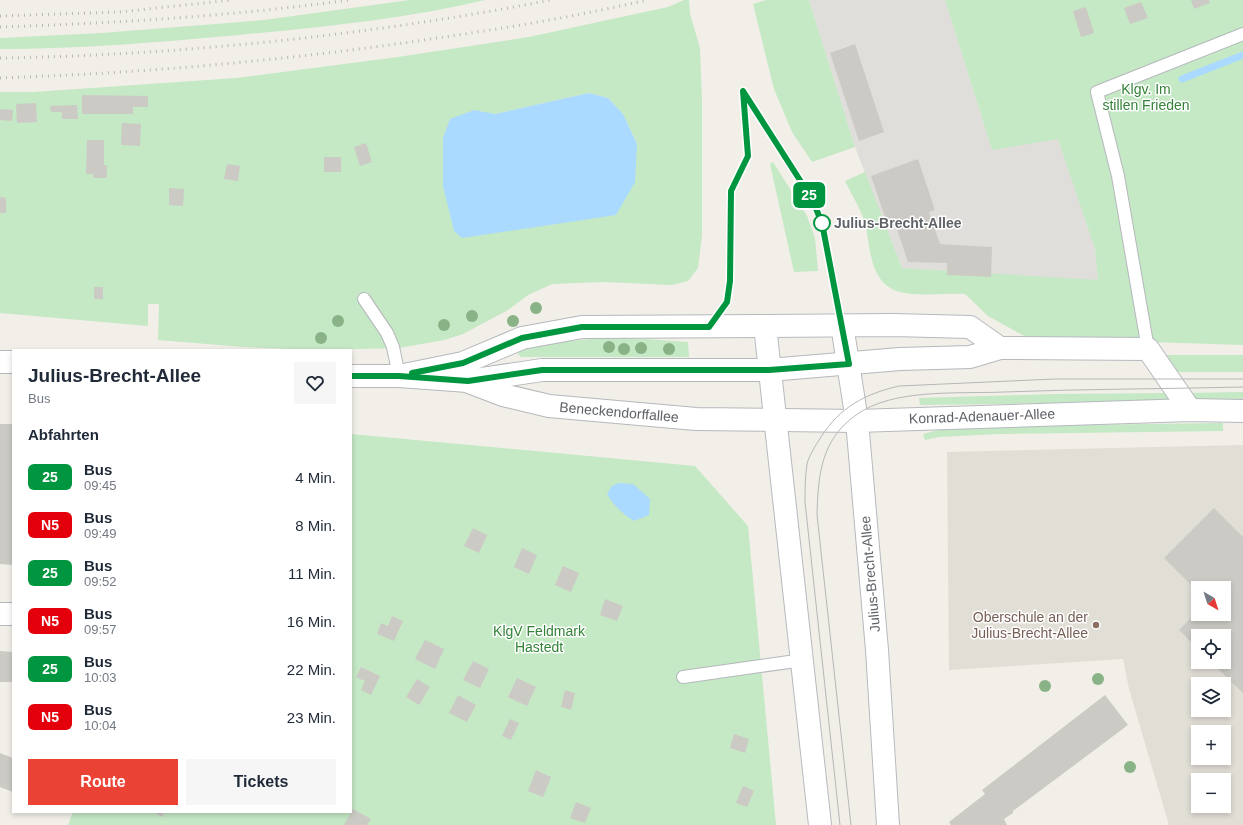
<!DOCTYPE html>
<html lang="de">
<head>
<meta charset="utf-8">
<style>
	:root { --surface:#fff; --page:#f6f6f7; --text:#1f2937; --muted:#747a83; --accent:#ea4335 }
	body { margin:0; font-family:Helvetica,sans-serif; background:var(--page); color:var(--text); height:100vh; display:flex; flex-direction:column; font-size:15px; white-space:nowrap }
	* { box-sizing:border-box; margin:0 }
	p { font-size:13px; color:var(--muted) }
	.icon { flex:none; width:22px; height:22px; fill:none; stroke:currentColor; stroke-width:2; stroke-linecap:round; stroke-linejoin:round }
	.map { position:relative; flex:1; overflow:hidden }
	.drawer { position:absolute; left:12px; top:349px; width:340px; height:464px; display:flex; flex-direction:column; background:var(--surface); border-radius:0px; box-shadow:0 2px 6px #0003 }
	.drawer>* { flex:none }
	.badge { padding:0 8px; border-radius:6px; font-size:14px; line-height:26px }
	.needle { width:26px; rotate:141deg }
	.controls { position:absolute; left:1191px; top:581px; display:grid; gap:8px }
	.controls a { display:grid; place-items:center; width:40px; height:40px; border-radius:0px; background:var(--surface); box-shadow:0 2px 6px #0003; font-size:20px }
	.map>.badge { position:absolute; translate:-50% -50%; box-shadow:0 0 0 2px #fff }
	h2 { padding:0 16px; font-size:15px; line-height:36px }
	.round { display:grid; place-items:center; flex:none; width:42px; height:42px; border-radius:0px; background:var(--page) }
	.summary { display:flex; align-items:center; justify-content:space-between; height:68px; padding:0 16px }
	h1 { font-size:19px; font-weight:700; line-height:30px }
	.action { display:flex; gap:8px; margin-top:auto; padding:8px 16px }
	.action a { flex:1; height:46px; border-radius:0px; background:var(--accent); color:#fff; font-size:16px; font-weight:700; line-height:46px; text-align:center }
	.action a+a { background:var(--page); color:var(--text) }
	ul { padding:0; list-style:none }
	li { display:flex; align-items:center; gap:12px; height:48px; padding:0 16px }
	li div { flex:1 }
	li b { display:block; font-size:15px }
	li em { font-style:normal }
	li .badge { min-width:44px; font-weight:700; text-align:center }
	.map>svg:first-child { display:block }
	.industrial { fill:#e0deda }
	.education { fill:#e1ded6; fill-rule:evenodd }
	.green { fill:#c5e8c5; fill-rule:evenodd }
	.water { fill:#aadaff }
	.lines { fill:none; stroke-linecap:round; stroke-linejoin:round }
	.stream { stroke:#aadaff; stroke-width:7 }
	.building { fill:#cccac5 }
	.service-casing { stroke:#b5b8bc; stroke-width:14 }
	.minor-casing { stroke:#b5b8bc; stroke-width:24 }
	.secondary-casing { stroke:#b6babf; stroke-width:24 }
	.service { stroke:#fff; stroke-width:12 }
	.minor { stroke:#fff; stroke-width:22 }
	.secondary { stroke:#fff; stroke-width:22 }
	.tram { stroke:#b6b7b8; stroke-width:1 }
	.rail { stroke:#b6b7b8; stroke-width:3; stroke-dasharray:1 5; stroke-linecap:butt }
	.tree { fill:#89b387 }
	.line-casing { stroke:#fff; stroke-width:9 }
	.line { stroke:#009640; stroke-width:6 }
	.stop-dot { fill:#fff; stroke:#009640; stroke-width:2 }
	.education-dot { fill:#8d6e63; stroke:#fff; stroke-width:1.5 }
	.labels { text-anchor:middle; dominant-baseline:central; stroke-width:3; stroke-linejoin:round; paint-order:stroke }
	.park-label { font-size:14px; fill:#348238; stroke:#fff }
	.stop-label { font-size:14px; font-weight:bold; fill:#5f6368; stroke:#fff; text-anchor:start }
	.street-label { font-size:14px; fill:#5f6368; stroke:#fff }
	.education-label { font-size:14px; fill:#785e54; stroke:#fff; text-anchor:end }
</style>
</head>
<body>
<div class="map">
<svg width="1243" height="825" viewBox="0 0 1243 825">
	<rect width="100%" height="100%" fill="#f1efe8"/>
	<path class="industrial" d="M809 0H945L992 150 1058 138 1095 249 1098 281 902 268 855 147Z"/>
	<path class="education" d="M1243 445V825H1169L1129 689 1123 659 949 670 947 452ZM1198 588H1224V614H1198ZM1198 636H1224V662H1198ZM1198 684H1224V710H1198ZM1198 732H1224V758H1198ZM1198 780H1224V806H1198Z"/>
	<g class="green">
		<path d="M410 0H485C405 19 322 27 239 35 160 42 80 49 0 49V38L102 33 264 20Z"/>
		<path d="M684 0H689L690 14 700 48 702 101V235L698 268 688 281 672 285 604 282 552 284 528 295 508 310 463 334 444 340 399 348 318 350 243 347 158 340 159 304H148V326L0 313V92H34L236 78 398 57 529 37 668 7ZM589 93 608 98 623 114 637 144 474 110 495 114Z"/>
		<path d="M766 0H809L855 147 812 162 792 132 774 89 753 4Z"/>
		<path d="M945 0H1243V345L1028 338 988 316 965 294C946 293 909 298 892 289 867 276 871 239 863 217 858 205 851 193 845 181L865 172 902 268 1098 280 1095 249 1058 139 992 150Z"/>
		<path d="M773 162 807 216 815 238 818 271 794 272 770 164Z"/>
		<path d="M601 338 647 339 688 342 689 357H521L518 354 519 351 560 342Z"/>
		<path d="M1159 355H1243V372H1170Z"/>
		<path d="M1243 392V399L1190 401 1184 393Z"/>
		<path d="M1167 393 1173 402 920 405 919 398 1055 394Z"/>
		<path d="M1223 423V431L998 434 939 437 925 440 923 434 939 430 999 426Z"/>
		<path d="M351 434 695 466 748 526 776 825H68L73 812H351Z"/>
	</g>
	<g class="water">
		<path d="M589 93 608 98 623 114 637 144 635 182 616 215 462 238 454 231 443 186V138L450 119 474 110 495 114Z"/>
		<path d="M619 483 633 484 650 499 649 515 634 521C622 513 614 506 607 494L612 486Z"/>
	</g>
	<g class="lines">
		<path class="stream" d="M1182 79 1243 55"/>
	</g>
	<g class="building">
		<path d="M1191 0H1209L1210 3 1194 9Z"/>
		<path d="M1141 2 1148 18 1130 24 1124 8Z"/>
		<path d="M1086 7 1094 33 1081 37 1073 11Z"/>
		<path d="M855 44 884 132 859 141 830 53Z"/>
		<path d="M82 95 148 96V107H133V114H82Z"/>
		<path d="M36 103 37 122 17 123 16 104Z"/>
		<path d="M77 105 78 119H62V112H51L50 106Z"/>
		<path d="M0 109 13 110 12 121 0 120Z"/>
		<path d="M122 123 141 124 140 146 121 145Z"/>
		<path d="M87 140H104V165H107V178H93V174H86Z"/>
		<path d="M366 143 372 162 360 166 354 147Z"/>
		<rect x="324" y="157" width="17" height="15"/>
		<path d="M918 159 935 210 929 212 940 244 992 247 991 277 947 275V263L908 262 895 223 888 226 871 176Z"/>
		<path d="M227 164 240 166 238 181 224 179Z"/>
		<path d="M169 188 184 189 183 206 169 205Z"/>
		<path d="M0 197 6 198V213H0Z"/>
		<rect x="94" y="287" width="9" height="12"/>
		<path d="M0 424H13V565L0 564Z"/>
		<path d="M1214 508 1243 537V693L1211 662H1224V636H1198V649L1179 630 1198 611V614H1224V588H1198V592L1164 558Z"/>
		<path d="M473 528 487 535 479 553 464 546Z"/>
		<path d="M522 548 537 555 529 574 514 567Z"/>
		<path d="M563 566 579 573 571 592 555 585Z"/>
		<path d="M605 599 623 606 617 621 600 615Z"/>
		<path d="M392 616 403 621 394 641 377 634 381 623 388 626Z"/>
		<path d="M425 640 444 649 435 669 415 659Z"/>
		<path d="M0 651 13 652V682H0Z"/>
		<path d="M473 661 489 669 480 688 463 680Z"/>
		<path d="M361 667 380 676 371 695 361 690 365 681 356 677Z"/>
		<path d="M517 678 536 687 527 706 508 697Z"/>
		<path d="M417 679 430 687 419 705 406 697Z"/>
		<path d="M565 690 575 693 571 710 561 707Z"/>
		<path d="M458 695 476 705 467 722 449 713Z"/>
		<path d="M1105 695 1128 725 1013 811V813L1004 819 1007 825H951L949 822 985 794 982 790Z"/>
		<path d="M510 719 519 723 511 740 502 736Z"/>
		<path d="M734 734 749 739 745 753 730 748Z"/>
		<path d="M0 753 13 758V792L0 787Z"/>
		<path d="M536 770 551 777 543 797 528 791Z"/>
		<path d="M743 786 754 791 747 807 736 803Z"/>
		<path d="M576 802 591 808 585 823 570 818Z"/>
		<path d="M353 809 371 819 367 825H344Z"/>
		<path d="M153 812H165L162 817Z"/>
	</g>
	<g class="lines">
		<g class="service-casing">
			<g id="service">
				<path d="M364 299 387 333 393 347 399 376"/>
				<path d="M1148 349 1118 176 1097 92 1243 34"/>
				<path d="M683 677 803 660"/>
			</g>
		</g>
		<g class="minor-casing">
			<g id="minor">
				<path d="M0 362H13"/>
				<path d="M351 376H399L463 363 522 338 582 327 765 326"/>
				<path d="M399 376 468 381 542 370H769L900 359 970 357 1000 348"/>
				<path d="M469 382 503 395 549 406 696 419 857 421 842 325"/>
				<path d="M0 614H13"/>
			</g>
		</g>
		<g class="secondary-casing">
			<g id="secondary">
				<path d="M820 825 765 326 894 325 970 327 1000 348 1148 349 1190 410"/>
				<path d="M888 825 877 650 857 421 1190 410 1243 411"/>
			</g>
		</g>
		<use href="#service" class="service"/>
		<use href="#minor" class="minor"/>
		<use href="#secondary" class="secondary"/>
		<g class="tram">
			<path d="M840 825 805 502C805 489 805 477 807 464 809 455 816 445 821 437 840 407 865 394 899 386L1055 379H1243"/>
			<path d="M851 825 817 515C818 475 821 440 856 415 893 388 959 394 1004 392 1083 389 1163 389 1243 387"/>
		</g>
		<g class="rail">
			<path d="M0 16 119 12 232 0"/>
			<path d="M0 27C117 23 233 16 349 0"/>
			<path d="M0 58C184 55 370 35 551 0"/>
			<path d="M0 78C146 73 292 60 437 38 507 28 578 16 647 0"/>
		</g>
	</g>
	<g class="tree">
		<circle cx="536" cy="308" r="6"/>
		<circle cx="472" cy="316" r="6"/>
		<circle cx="338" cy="321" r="6"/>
		<circle cx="513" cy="321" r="6"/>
		<circle cx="444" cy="325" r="6"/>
		<circle cx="321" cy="338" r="6"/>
		<circle cx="609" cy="347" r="6"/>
		<circle cx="641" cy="348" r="6"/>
		<circle cx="624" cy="349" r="6"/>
		<circle cx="669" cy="349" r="6"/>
		<circle cx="1098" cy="679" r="6"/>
		<circle cx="1045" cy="686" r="6"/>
		<circle cx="1130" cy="767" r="6"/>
	</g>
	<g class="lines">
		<g class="line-casing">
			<path id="line" d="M351 376H399L468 381 542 370H769L849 364 822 223 812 199 743 91 748 156 731 191 730 281 727 302 709 327H582L522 338 463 363 412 373"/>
		</g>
		<use href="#line" class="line"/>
	</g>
	<circle class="stop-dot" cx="822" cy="223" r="8"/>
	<circle class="education-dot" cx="1096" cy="625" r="4"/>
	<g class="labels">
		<g class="park-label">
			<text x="1146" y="89">Klgv. Im<tspan x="1146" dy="16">stillen Frieden</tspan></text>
			<text x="539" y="631">KlgV Feldmark<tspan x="539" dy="16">Hastedt</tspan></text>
		</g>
		<g class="stop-label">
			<text x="834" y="223">Julius-Brecht-Allee</text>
		</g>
		<g class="street-label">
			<text transform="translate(619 412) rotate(5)">Beneckendorffallee</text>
			<text transform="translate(982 416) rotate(-2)">Konrad-Adenauer-Allee</text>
			<text transform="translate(870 574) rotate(-95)">Julius-Brecht-Allee</text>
		</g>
		<g class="education-label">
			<text x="1088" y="617">Oberschule an der<tspan x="1088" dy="16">Julius-Brecht-Allee</tspan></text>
		</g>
	</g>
</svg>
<div class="controls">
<a><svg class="needle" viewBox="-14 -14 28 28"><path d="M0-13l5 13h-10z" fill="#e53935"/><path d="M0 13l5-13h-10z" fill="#747a83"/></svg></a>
<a><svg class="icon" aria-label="locate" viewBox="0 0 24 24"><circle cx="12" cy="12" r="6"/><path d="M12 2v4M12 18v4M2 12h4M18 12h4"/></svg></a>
<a><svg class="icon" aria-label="layers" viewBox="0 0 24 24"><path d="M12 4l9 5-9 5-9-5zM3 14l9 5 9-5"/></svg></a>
<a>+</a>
<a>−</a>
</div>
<b class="badge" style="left:809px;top:195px;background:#009640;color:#fff">25</b>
<section class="drawer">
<div class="summary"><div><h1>Julius-Brecht-Allee</h1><p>Bus</p></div><a class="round"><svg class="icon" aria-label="heart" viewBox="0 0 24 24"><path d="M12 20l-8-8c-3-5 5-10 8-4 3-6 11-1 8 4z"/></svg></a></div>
<h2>Abfahrten</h2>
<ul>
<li><span class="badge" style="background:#009640;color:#fff">25</span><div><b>Bus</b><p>09:45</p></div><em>4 Min.</em></li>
<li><span class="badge" style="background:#e3000b;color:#fff">N5</span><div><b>Bus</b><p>09:49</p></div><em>8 Min.</em></li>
<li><span class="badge" style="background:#009640;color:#fff">25</span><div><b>Bus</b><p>09:52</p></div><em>11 Min.</em></li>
<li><span class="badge" style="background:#e3000b;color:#fff">N5</span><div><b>Bus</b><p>09:57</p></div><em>16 Min.</em></li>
<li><span class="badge" style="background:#009640;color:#fff">25</span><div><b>Bus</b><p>10:03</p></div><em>22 Min.</em></li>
<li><span class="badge" style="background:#e3000b;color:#fff">N5</span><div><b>Bus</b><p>10:04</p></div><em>23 Min.</em></li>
</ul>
<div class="action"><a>Route</a><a>Tickets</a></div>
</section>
</div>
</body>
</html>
